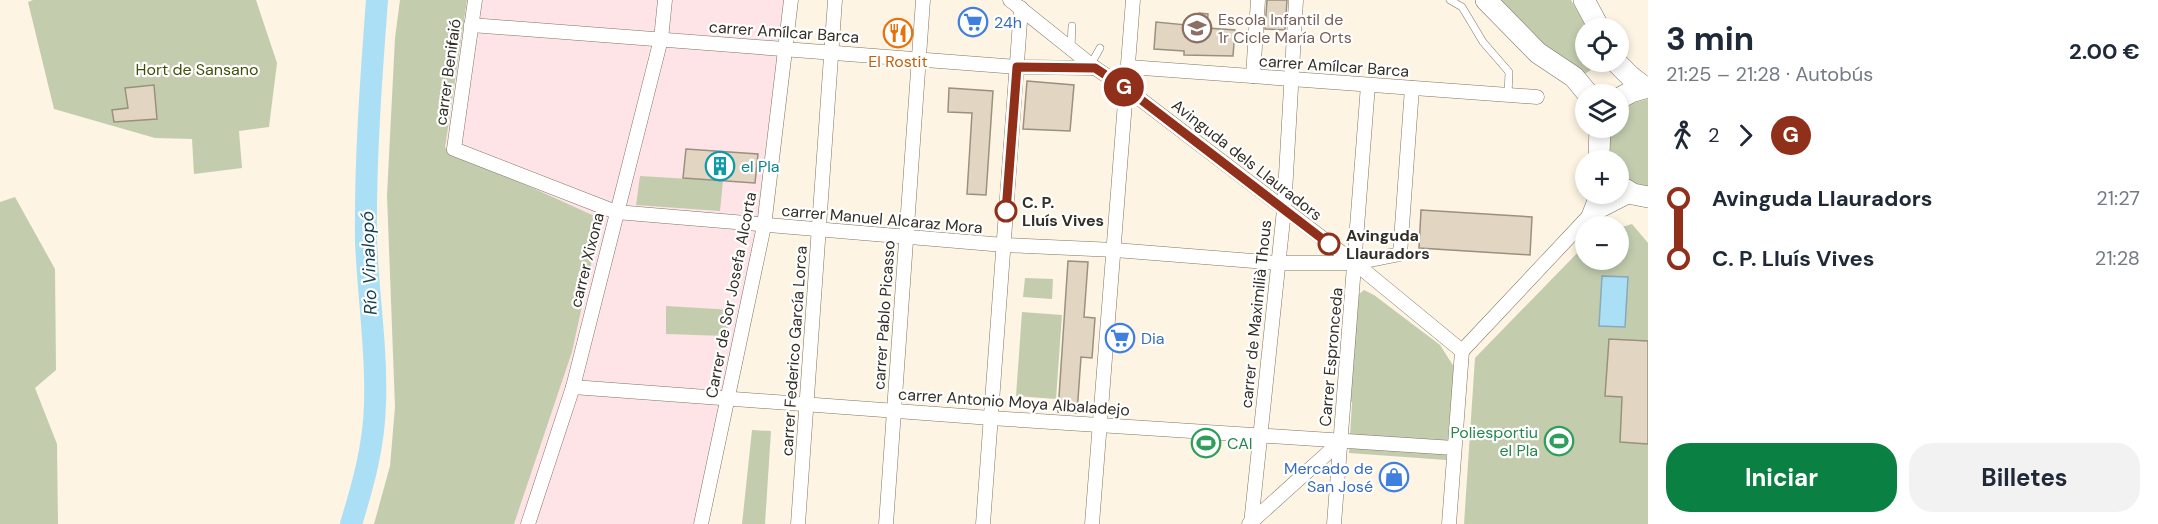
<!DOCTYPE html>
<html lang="es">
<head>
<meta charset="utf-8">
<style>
	:root { --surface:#fff; --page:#f2f2f3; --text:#1f2937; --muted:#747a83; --accent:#0b8043 }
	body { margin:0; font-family:"DM Sans",sans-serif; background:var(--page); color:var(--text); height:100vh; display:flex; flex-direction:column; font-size:22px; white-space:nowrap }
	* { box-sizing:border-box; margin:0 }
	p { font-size:20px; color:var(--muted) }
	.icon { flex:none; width:33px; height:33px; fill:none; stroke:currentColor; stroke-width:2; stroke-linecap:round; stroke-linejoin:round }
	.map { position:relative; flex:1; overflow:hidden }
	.side { display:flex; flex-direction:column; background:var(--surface); width:510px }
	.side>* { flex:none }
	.badge { padding:0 12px; border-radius:20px; font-size:21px; line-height:39px }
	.tools { position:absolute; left:1575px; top:18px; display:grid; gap:12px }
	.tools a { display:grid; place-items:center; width:54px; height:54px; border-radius:50%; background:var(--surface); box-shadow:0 3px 9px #0003; font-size:30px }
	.map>.badge { position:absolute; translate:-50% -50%; box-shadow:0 0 0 3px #fff }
	.legs { display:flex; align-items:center; gap:9px; height:66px; padding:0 18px; font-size:20px }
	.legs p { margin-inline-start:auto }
	.headline { display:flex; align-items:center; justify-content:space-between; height:102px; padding:0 18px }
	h1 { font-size:33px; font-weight:700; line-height:45px }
	.cta { display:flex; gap:12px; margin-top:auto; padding:12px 18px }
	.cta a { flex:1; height:69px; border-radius:24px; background:var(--accent); color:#fff; font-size:24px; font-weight:700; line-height:69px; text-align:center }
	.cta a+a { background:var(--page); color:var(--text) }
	ul { padding:0 18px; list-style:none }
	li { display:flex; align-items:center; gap:21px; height:60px; font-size:22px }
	li i { display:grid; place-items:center; width:9px; height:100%; margin:0 8px; background:currentColor }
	li i::after { content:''; width:15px; height:15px; margin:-8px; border:4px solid; border-radius:50%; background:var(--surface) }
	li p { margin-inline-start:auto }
	li:first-child i { background:linear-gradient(#0000 50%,currentColor 0) }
	li:last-child i { background:linear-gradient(currentColor 50%,#0000 0) }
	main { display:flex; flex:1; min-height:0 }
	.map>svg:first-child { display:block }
	.industrial { fill:#fee3e7 }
	.green { fill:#c3cdae }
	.water { fill:#abdff6; stroke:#87aab8; stroke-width:1.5 }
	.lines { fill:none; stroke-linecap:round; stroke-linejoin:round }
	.river { stroke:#abdff6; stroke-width:22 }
	.building { fill:#e2d6c2; stroke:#9a907d; stroke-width:1.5 }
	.lane-casing { stroke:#7f7562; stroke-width:8 }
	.street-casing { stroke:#7f7562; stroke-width:15 }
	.primary-casing { stroke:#7f7562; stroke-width:22 }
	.lane { stroke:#fff; stroke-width:7 }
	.street { stroke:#fff; stroke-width:14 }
	.primary { stroke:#fff; stroke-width:21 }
	.line-1-casing { stroke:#fff; stroke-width:14 }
	.line-1 { stroke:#90301a; stroke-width:9 }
	.stop-1-dot { fill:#fff; stroke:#90301a; stroke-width:3 }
	.labels { text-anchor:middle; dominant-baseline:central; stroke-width:4.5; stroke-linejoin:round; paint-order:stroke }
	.education-label { font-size:16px; fill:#785e54; stroke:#fff; text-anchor:start }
	.shop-label { font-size:16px; fill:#366cbe; stroke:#fff; text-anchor:start }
	.street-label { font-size:16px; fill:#332f27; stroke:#fff }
	.food-label { font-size:16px; fill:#c56008; stroke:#fff }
	.park-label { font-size:16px; fill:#415008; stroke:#fff }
	.culture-label { font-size:16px; fill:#0d838f; stroke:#fff; text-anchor:start }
	.stop-label { font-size:16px; font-weight:bold; fill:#332f27; stroke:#fff; text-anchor:start }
	.leisure-label { font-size:16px; fill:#27864d; stroke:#fff; text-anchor:end }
	.water-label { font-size:18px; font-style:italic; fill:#123e4f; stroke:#fff }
</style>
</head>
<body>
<main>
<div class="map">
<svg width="1648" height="524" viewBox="0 0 1648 524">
	<rect width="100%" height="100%" fill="#fdf4e3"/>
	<path class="industrial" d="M467 0H789L766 208 697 524H514L572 352 601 219 444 157Z"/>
	<g class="green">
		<path d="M33 0H256L277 63 269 127 239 131 242 168 194 174 192 139 155 138 54 109 28 2Z"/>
		<path d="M400 0H467L445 148 601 219 572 352 514 524H374L390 466 395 407 387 195 395 38Z"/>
		<path d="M1499 0H1571L1587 28H1586V62H1602L1585 74 1569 61 1541 44Z"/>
		<path d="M1648 99V188C1630 183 1619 181 1618 160H1611L1607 139 1610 128H1618L1620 112 1633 103Z"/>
		<path d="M640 176 723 181 720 211 636 205Z"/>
		<path d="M15 197 55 269 56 370 35 388 57 444 58 524H0V202Z"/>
		<path d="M1632 224 1648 243V524H1464L1475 358 1585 245 1586 260H1618L1619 228Z"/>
		<path d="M1025 278 1053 279 1052 299 1023 297Z"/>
		<path d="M1364 290 1374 295 1440 345 1454 367 1446 460 1349 453 1352 403 1348 397 1358 295Z"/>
		<path d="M666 306 733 310 725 336 666 334Z"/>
		<path d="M1022 312 1062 315 1056 399 1016 396Z"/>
		<path d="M752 430 771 431 765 524H742Z"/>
	</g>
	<path class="water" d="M1602 276 1628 277 1625 327 1599 326Z"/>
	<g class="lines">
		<path class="river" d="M351 524C363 485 374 446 375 404 377 349 368 295 366 241 365 160 371 80 377 0"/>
	</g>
	<g class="building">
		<path d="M1267 0H1287L1285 30 1265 29Z"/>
		<path d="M1199 13 1208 14 1207 28 1235 30 1233 56 1184 55V51L1154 49 1156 22 1186 25V20H1198Z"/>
		<path d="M1027 81 1074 85 1070 131 1023 129Z"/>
		<path d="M154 85 157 119 114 122 112 110 128 108 125 88Z"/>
		<path d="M949 88 993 91 986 195 967 194 972 113 948 112Z"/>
		<path d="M686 149 758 154 755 183 683 178Z"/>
		<path d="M1421 210 1532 217 1530 255 1419 248Z"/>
		<path d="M1068 261 1088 262 1084 317 1095 318 1092 358 1081 357 1077 413 1058 412Z"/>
		<path d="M1609 339 1648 341V444L1620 442 1622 397 1605 396Z"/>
	</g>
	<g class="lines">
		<g class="lane-casing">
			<g id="lane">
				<path d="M1450 0 1462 7 1483 42 1509 72 1508 95"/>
				<path d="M1071 47 1072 26"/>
				<path d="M1091 64 1100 48"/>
			</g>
		</g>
		<g class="street-casing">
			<g id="street">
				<path d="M475 0 454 149 616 212 1004 245 1115 250 1277 263H1355L1400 254 1412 88"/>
				<path d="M1010 0 1095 68 1127 89 1355 263 1462 351"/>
				<path d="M471 25 1017 67 1095 68"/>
				<path d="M1129 67 1537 97"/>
				<path d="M1253 76 1258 0"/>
				<path d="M1588 217 1597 194"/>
				<path d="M1462 351 1588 217 1633 194"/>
				<path d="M573 387 991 418 1454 448"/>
				<path d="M528 524 573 387 661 39 665 0"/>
				<path d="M701 524 764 226 791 0"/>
				<path d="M798 524 835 0"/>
				<path d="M886 524 923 0"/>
				<path d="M983 524 1021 8"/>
				<path d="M1092 524 1133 0"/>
				<path d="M1249 524 1341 441"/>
				<path d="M1251 524 1284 210 1296 0"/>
				<path d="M1334 524 1368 85"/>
				<path d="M1449 524 1462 351"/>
			</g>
		</g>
		<g class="primary-casing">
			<g id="primary">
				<path d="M1486 0 1538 53 1574 77 1588 94"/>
				<path d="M1584 0 1599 28"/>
				<path d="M1616 62 1630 76 1644 87"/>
				<path d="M1618 99 1631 92 1648 87"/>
				<path d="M1600 128 1599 154 1602 160"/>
				<path d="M1618 185 1633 194 1648 197"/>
			</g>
		</g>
		<use href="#lane" class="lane"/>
		<use href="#street" class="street"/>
		<use href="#primary" class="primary"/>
	</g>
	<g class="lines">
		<g class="line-1-casing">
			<path id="line-1" d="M1006 211 1017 67 1095 68 1127 89 1329 244"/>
		</g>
		<use href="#line-1" class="line-1"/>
	</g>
	<defs>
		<g id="supermarket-ring" transform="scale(1.5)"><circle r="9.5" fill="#fff" stroke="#3f7fe0" stroke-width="1.5"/><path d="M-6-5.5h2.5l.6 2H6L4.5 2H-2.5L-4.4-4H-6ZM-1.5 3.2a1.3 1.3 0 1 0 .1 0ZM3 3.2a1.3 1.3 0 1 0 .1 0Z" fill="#3f7fe0"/></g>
		<g id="school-ring" transform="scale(1.5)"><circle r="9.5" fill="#fff" stroke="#8d6e63" stroke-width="1.5"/><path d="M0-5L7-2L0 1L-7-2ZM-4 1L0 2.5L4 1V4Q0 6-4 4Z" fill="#8d6e63"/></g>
		<g id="restaurant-ring" transform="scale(1.5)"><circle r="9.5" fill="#fff" stroke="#e8710a" stroke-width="1.5"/><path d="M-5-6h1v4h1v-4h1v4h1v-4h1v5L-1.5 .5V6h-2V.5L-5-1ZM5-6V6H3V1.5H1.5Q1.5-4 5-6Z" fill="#e8710a"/></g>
		<g id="building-ring" transform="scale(1.5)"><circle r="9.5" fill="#fff" stroke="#0f9aa8" stroke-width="1.5"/><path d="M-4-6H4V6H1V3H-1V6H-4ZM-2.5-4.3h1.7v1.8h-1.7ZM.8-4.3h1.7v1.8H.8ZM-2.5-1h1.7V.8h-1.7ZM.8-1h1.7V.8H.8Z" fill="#0f9aa8"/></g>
		<g id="stadium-ring" transform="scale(1.5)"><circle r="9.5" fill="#fff" stroke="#2e9e5b" stroke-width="1.5"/><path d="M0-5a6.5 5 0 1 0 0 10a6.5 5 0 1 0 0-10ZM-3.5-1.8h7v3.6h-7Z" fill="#2e9e5b"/></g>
		<g id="shop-ring" transform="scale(1.5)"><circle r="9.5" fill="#fff" stroke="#3f7fe0" stroke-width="1.5"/><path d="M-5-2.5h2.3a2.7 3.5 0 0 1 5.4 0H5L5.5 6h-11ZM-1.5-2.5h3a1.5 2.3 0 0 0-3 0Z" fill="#3f7fe0"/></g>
	</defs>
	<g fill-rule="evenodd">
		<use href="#supermarket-ring" x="973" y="22"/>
		<use href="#school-ring" x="1197" y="28"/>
		<use href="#restaurant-ring" x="898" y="33"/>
		<use href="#building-ring" x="720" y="166"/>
		<use href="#supermarket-ring" x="1120" y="338"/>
		<use href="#stadium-ring" x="1559" y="441"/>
		<use href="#stadium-ring" x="1206" y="443"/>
		<use href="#shop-ring" x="1394" y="477"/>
	</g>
	<g class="stop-1-dot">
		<circle cx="1006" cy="211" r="10"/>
		<circle cx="1329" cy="244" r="10"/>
	</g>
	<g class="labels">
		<g class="education-label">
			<text x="1218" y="19">Escola Infantil de<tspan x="1218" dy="18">1r Cicle María Orts</tspan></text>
		</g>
		<g class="shop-label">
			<text x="994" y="22">24h</text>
			<text x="1141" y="338">Dia</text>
			<text x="1373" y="468" text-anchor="end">Mercado de<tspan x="1373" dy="18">San José</tspan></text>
		</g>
		<g class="street-label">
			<text transform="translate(784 32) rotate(4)">carrer Amílcar Barca</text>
			<text transform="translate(1334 66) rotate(4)">carrer Amílcar Barca</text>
			<text transform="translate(448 72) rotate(-82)">carrer Benifaió</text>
			<text transform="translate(1247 160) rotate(38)">Avinguda dels Llauradors</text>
			<text transform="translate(882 219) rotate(5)">carrer Manuel Alcaraz Mora</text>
			<text transform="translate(587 260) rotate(-76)">carrer Xixona</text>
			<text transform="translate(731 295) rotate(-79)">Carrer de Sor Josefa Alcorta</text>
			<text transform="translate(1256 314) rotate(-84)">carrer de Maximilià Thous</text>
			<text transform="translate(884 315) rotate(-86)">carrer Pablo Picasso</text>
			<text transform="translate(794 351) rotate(-86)">carrer Federico García Lorca</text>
			<text transform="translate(1331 357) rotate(-85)">Carrer Espronceda</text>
			<text transform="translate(1014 402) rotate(4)">carrer Antonio Moya Albaladejo</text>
		</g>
		<g class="food-label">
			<text x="898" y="61">El Rostit</text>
		</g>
		<g class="park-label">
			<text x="197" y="69">Hort de Sansano</text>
		</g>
		<g class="culture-label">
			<text x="741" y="166">el Pla</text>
		</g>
		<g class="stop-label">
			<text x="1022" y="202">C. P.<tspan x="1022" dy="18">Lluís Vives</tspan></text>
			<text x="1346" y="235">Avinguda<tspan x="1346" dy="18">Llauradors</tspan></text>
		</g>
		<g class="leisure-label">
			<text x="1538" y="432">Poliesportiu<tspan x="1538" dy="18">el Pla</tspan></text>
			<text x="1227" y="443" text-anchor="start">CAI</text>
		</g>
		<g class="water-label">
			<text transform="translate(369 263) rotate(-92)">Río Vinalopó</text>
		</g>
	</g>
</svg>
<div class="tools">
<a><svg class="icon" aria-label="locate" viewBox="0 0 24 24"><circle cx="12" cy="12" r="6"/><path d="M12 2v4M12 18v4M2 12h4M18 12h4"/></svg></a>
<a><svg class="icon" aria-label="layers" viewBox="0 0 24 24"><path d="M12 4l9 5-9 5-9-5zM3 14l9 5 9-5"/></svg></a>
<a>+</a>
<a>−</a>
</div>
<b class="badge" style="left:1124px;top:87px;background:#90301a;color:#fff">G</b>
</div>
<section class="side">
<div class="headline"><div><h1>3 min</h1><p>21:25 – 21:28 · Autobús</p></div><b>2.00 €</b></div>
<div class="legs"><svg class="icon" aria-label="walk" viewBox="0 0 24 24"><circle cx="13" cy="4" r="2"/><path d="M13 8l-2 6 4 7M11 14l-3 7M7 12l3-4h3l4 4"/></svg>2<svg class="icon" aria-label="forward" viewBox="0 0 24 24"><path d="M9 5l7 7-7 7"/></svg><b class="badge" style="background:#90301a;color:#fff">G</b></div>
<ul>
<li><i style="color:#90301a"></i><b>Avinguda Llauradors</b><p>21:27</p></li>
<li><i style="color:#90301a"></i><b>C. P. Lluís Vives</b><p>21:28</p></li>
</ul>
<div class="cta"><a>Iniciar</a><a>Billetes</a></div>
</section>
</main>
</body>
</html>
